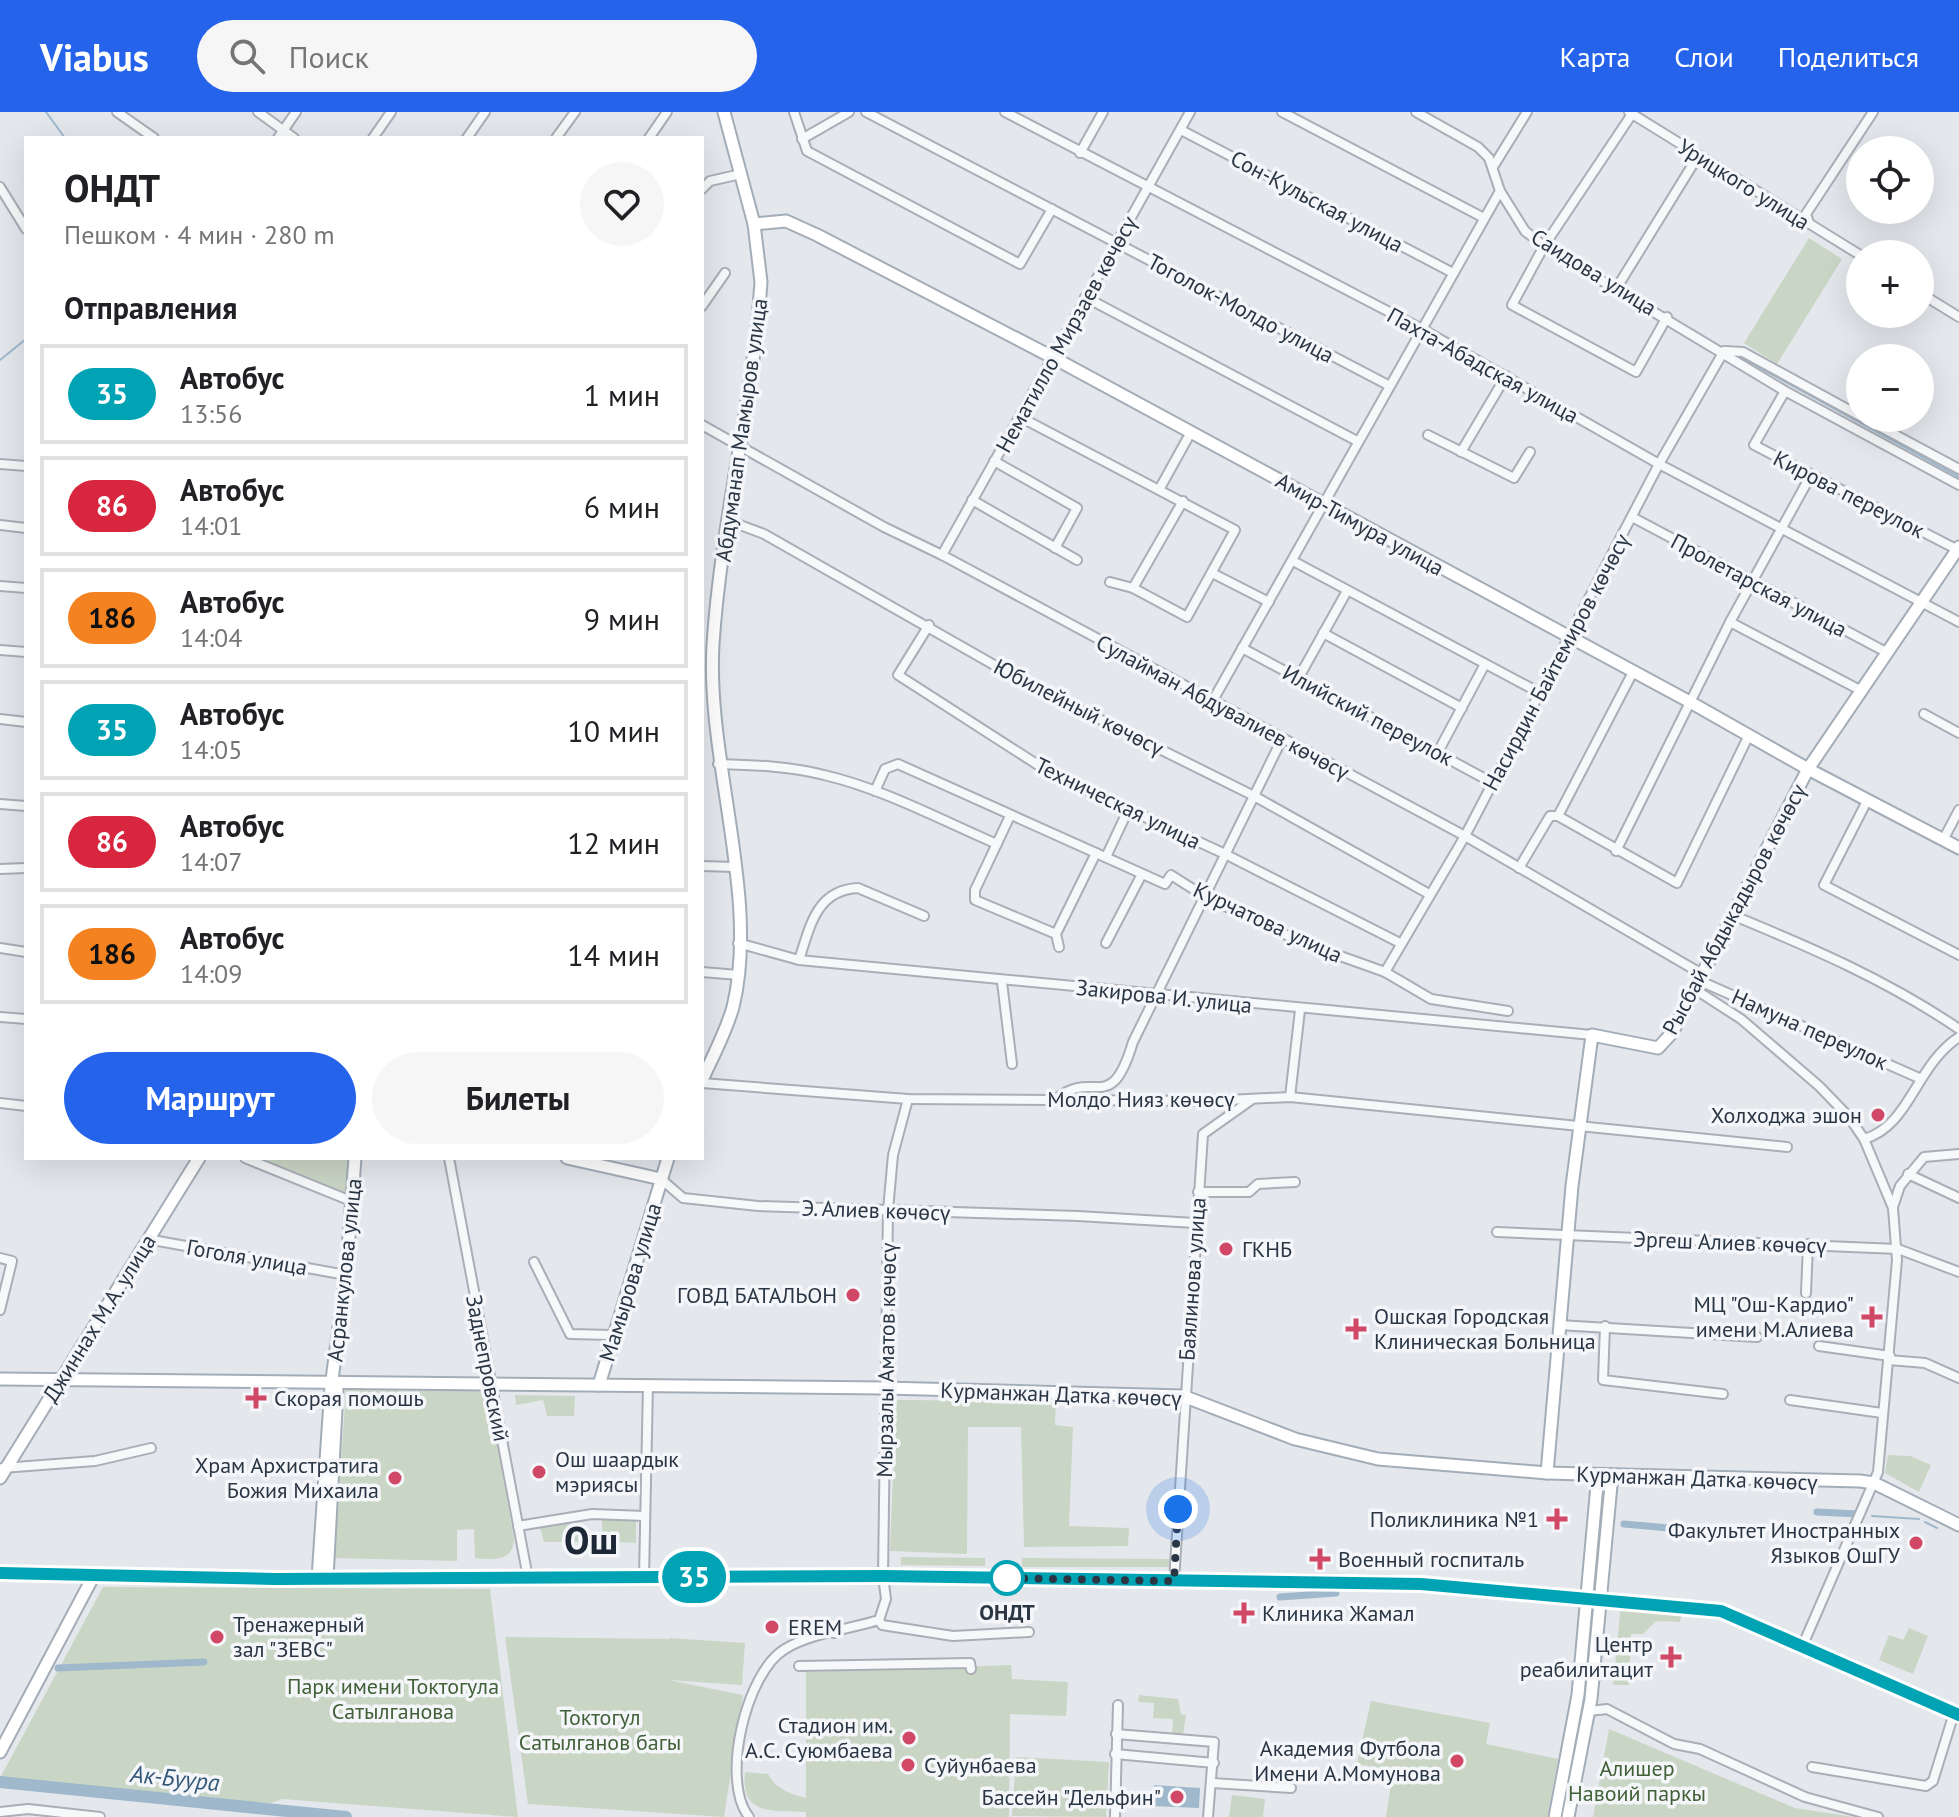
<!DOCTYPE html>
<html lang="ru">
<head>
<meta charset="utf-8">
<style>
	:root { --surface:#fff; --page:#f6f6f6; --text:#202124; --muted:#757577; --line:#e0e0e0; --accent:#2563eb }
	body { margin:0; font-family:"PT Sans",sans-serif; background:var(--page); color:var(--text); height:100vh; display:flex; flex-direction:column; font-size:30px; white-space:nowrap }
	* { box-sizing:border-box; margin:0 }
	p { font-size:26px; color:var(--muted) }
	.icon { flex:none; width:44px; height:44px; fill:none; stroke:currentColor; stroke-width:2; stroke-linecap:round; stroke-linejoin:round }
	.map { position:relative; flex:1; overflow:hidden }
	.details { position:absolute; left:24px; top:24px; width:680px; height:1024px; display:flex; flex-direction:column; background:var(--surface); border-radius:0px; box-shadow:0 8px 32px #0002 }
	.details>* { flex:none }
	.badge { padding:0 16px; border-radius:26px; font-size:28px; line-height:52px }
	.fabs { position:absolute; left:1846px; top:24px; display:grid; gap:16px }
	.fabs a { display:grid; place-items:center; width:88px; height:88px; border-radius:50%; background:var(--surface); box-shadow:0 8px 32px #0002; font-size:40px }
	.you { position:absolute; width:40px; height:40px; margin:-20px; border:6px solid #fff; border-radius:50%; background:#1a73e8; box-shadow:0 0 0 12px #1a73e833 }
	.map>.badge { position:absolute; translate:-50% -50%; box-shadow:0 0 0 4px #fff }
	h2 { padding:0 40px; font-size:30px; line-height:72px }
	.round { display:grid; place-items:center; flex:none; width:84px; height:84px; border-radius:42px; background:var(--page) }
	.summary { display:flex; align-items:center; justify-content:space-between; height:136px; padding:0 40px }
	h1 { font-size:38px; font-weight:700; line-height:60px }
	.primary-button { display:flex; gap:16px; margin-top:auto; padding:16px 40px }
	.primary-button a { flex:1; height:92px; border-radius:48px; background:var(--accent); color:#fff; font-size:32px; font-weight:700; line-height:92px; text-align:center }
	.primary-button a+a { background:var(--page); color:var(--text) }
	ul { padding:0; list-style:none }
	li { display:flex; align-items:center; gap:24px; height:100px; margin:0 16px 12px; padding:0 24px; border:4px solid var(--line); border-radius:0px }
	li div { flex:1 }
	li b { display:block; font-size:30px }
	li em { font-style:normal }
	li .badge { min-width:88px; font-weight:700; text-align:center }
	header { display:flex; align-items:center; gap:48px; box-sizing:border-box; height:112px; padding:0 40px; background:var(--accent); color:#fff }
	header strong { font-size:38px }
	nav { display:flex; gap:44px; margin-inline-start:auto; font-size:28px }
	.search { width:560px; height:72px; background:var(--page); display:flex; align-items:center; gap:20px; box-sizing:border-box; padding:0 28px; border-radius:44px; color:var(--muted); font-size:30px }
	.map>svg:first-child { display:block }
	.green { fill:#cad6c5 }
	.water { fill:#9fb8cc }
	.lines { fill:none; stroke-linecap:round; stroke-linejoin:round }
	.stream { stroke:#9fb8cc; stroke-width:2 }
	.canal { stroke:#9fb8cc; stroke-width:7 }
	.river { stroke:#9fb8cc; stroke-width:12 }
	.minor-casing { stroke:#a9aeb7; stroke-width:12 }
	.major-casing { stroke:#a3adb8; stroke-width:15 }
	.minor { stroke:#f7f8fa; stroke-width:8 }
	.major { stroke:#fff; stroke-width:11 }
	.line-casing { stroke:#fff; stroke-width:18 }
	.line { stroke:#00a3b4; stroke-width:12 }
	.walk { stroke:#2b3645; stroke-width:8; stroke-dasharray:0 14.4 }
	.poi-dot { fill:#d14867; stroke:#f4f6f9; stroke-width:3 }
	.stop-dot { fill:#fff; stroke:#00a3b4; stroke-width:4 }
	.labels { text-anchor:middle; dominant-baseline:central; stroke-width:7; stroke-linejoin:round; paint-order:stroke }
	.street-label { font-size:22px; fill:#2b3645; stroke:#f4f6f9 }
	.poi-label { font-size:22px; fill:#2b3645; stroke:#f4f6f9; text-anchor:end }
	.stop-label { font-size:22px; font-weight:bold; fill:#2b3645; stroke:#f4f6f9 }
	.park-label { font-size:22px; fill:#426138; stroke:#f4f6f9 }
	.water-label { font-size:24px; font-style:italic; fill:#34587a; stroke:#f4f6f9 }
	.town-label { font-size:38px; font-weight:bold; fill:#1d2736; stroke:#f4f6f9 }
</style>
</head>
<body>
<header>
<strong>Viabus</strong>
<div class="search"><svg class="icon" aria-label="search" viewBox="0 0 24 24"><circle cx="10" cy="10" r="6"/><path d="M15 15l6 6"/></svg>Поиск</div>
<nav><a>Карта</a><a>Слои</a><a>Поделиться</a></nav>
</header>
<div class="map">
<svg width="1959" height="1705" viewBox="0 0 1959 1705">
	<rect width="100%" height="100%" fill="#e4e7ec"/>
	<g class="green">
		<path d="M1809 126 1842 147 1777 252 1744 231Z"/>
		<path d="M255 1046H348L347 1083Z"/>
		<path d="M346 1278 488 1279 514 1427C513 1450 493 1448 475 1446L474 1417 457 1418V1449L334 1446Z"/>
		<path d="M515 1283 575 1284 574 1304H547L543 1288 516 1293Z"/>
		<path d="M896 1288 1056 1289 1055 1313 1073 1315 1069 1414 1129 1416 1128 1434 1024 1435 1021 1315H968L967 1442 890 1439Z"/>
		<path d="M1888 1343 1910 1344 1931 1353 1919 1380 1885 1361Z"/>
		<path d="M602 1403 636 1404V1431L602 1429Z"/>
		<path d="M578 1405V1430H544L539 1411Z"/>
		<path d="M901 1445 985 1446V1454L901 1453Z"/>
		<path d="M1022 1446 1169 1447V1455H1022Z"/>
		<path d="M103 1475 490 1477 518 1705 282 1687 265 1693 0 1666Z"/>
		<path d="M1621 1492 1682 1500 1680 1510 1656 1509 1643 1522H1631L1629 1573H1613Z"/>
		<path d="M1909 1516 1928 1524 1913 1562 1879 1548 1889 1523 1903 1528Z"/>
		<path d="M505 1525 668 1527 669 1530V1526L745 1531 742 1573 668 1568 743 1583 724 1705 528 1692Z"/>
		<path d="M1011 1553 1012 1567 1068 1570 1066 1604 1010 1602 1009 1705H806V1700C774 1698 740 1705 745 1660L768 1662C776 1677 790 1682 806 1686V1560Z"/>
		<path d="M1139 1583 1178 1587 1181 1602 1186 1603 1183 1623H1172L1173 1607 1153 1606 1154 1591 1138 1590Z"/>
		<path d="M1371 1589 1490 1611 1486 1632 1558 1647 1547 1705H1386L1393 1658 1357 1652Z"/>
		<path d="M1609 1617 1795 1696 1854 1705H1593Z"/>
		<path d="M1016 1645 1109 1650 1106 1705 1012 1704Z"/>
		<path d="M1232 1683 1265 1687 1263 1705H1229Z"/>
	</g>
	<path class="water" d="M1154 1673 1200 1676 1199 1696 1152 1694Z"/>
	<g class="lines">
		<g class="stream">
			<path d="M46 0 65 26"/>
			<path d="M1742 246 1959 365"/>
			<path d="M0 248 26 227"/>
			<path d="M1872 1404 1919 1407"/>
			<path d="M1925 1410 1937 1416"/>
		</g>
		<g class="canal">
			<path d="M1817 1400 1858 1402"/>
			<path d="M1624 1412 1691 1418"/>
			<path d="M1280 1485 1336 1481"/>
			<path d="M58 1556 204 1550"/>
		</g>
		<path class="river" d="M0 1670 346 1705"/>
		<g class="minor-casing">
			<g id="minor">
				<path d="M117 0 154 26"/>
				<path d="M258 0 294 26"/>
				<path d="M794 0 807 39 1020 152 1052 97"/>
				<path d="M866 0 1388 273"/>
				<path d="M1005 0 1422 217 1659 352 1959 510"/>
				<path d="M1282 0 1484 106"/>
				<path d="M1416 0 1478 35 1489 46 1500 79 1525 119 1544 134 1785 279 1959 373"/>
				<path d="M1629 0 1860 143"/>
				<path d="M1632 2 1544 134 1512 193 1636 260 1667 205"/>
				<path d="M1181 18 1453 161"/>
				<path d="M278 26 296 0"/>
				<path d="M373 26 391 0"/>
				<path d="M467 26 485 0"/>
				<path d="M556 26 575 0"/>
				<path d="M649 26 667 0"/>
				<path d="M802 27 849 0"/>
				<path d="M1080 41 1103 0"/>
				<path d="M1493 55 1527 0"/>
				<path d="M0 75 26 117"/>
				<path d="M702 77 710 69 741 62"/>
				<path d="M1809 111 1806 102 1873 0"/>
				<path d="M1616 177 1698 44"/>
				<path d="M1920 181 1959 205"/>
				<path d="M1085 185 1357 329"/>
				<path d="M702 194 725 161"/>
				<path d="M1725 239 1743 240 1860 304"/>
				<path d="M1785 279 1754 333 1958 438"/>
				<path d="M1020 305 1235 418 1187 505 1133 476 1110 470"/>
				<path d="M1864 306 1959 357"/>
				<path d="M702 313 884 415 942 443 1465 724 1702 862"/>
				<path d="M1428 323 1514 366 1530 340"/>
				<path d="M1461 340 1506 264"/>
				<path d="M994 349 1077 396 1055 436"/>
				<path d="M0 352 26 354"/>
				<path d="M1160 376 1191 320"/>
				<path d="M972 388 1077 448"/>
				<path d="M1632 405 1886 540"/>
				<path d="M729 409 764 422 1017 566 1254 684 1429 782"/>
				<path d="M0 413 26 416"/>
				<path d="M942 443 1190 0"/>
				<path d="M1293 449 1542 582"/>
				<path d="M1212 461 1269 490"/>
				<path d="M0 474 26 476"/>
				<path d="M1133 476 1183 389"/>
				<path d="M1730 510 1860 578"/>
				<path d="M929 513 898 563 1052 662 1225 742 1400 831"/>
				<path d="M1323 521 1462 596"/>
				<path d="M1242 536 1493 671"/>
				<path d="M0 538 26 540"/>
				<path d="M1299 565 1347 479"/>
				<path d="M1212 590 1500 79"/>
				<path d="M1924 602 1959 621"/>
				<path d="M0 607 26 610"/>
				<path d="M1438 640 1485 552"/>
				<path d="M718 652C753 653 789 654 824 663 884 677 941 708 997 732"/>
				<path d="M875 679 885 657 898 652 1165 772 1171 763 1204 784 1301 830 1385 860 1431 887 1508 899"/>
				<path d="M1867 689 1824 773 1959 843"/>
				<path d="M0 692 26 694"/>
				<path d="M1010 704 975 778V788L1056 822 1059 835"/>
				<path d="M1558 704 1677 771 1748 625"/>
				<path d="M1558 704 1633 560"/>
				<path d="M1943 728 1959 698"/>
				<path d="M1616 739 1730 510 1811 363"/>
				<path d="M1106 745 1129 696"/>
				<path d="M702 754 735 755"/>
				<path d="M1519 756 1550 704H1558"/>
				<path d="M0 757 26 756"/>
				<path d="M1732 803C1812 836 1887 868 1959 917"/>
				<path d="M1056 822 1096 741"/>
				<path d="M738 831 799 848 1592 923"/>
				<path d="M1106 831 1142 762"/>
				<path d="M0 836 26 840"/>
				<path d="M799 848C810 815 816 778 858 776L924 804"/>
				<path d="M702 860 738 863"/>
				<path d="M1385 860 1465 724 1659 352 1724 239"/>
				<path d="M1700 869 1919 966"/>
				<path d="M1002 870 1012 952"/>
				<path d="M1696 878 1741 907 1819 974 1849 1005 1864 1027 1893 1096 1897 1148 1878 1360 1802 1535"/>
				<path d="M0 905 26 907"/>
				<path d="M702 971 908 987 1207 989 1290 985 1787 1035"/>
				<path d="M1290 985 1300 898"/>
				<path d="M1056 987C1095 955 1110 1006 1133 930L1282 627"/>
				<path d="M0 991 26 994"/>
				<path d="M1864 1027C1910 1014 1915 954 1959 925"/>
				<path d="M245 1046 351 1089"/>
				<path d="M449 1046 528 1466"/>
				<path d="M1908 1062 1959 1086"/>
				<path d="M661 1067 683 1086 758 1094 1078 1104 1195 1111"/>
				<path d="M1198 1080H1249L1258 1072 1295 1070"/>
				<path d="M1893 1095 1900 1074 1924 1045 1959 1042"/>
				<path d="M1497 1120 1898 1137 1959 1160"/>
				<path d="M147 1127 346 1163"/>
				<path d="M0 1146 12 1149 0 1198"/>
				<path d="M534 1150 570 1222 613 1223"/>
				<path d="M1806 1181 1808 1132"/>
				<path d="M1559 1213 1757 1225"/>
				<path d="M1605 1214 1603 1268 1723 1282"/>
				<path d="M1819 1234 1890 1244"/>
				<path d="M1889 1248 1925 1251 1959 1266"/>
				<path d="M1790 1288 1882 1301"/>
				<path d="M2 1356 95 1349 151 1336"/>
				<path d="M518 1414 592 1402 645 1404"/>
				<path d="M644 1465 648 1273"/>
				<path d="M1174 1469 1203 1022 1251 988"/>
				<path d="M879 1508 882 1513 953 1524 1029 1520"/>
				<path d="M796 1516 821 1515 834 1521"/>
				<path d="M799 1554 970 1551 971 1557"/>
				<path d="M1589 1599 1607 1597 1674 1632 1700 1637 1805 1685 1878 1705"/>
				<path d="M1116 1622 1214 1630 1208 1705"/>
				<path d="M1115 1642 1214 1651"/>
				<path d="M1812 1655 1926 1674 1933 1669 1954 1601"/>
				<path d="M1212 1671 1291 1676"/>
				<path d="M0 1700 28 1697 100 1705"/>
				<path d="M749 1705C720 1669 746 1560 785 1537 811 1521 850 1517 879 1508L886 1487 883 1464 888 1098 893 1043 908 987"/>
				<path d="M1115 1705 1118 1593"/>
			</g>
		</g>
		<g class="major-casing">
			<g id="major">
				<path d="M754 112 786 109 817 123 1052 245 1690 590 1808 657 1959 736"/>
				<path d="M702 968C713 944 726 920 733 895 760 785 706 648 713 532 721 410 753 291 761 170L754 112 724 0"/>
				<path d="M567 1046 661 1067"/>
				<path d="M0 1267 885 1276 1183 1284 1295 1327 1378 1347 1547 1361 1860 1369 1874 1371 1959 1413"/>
				<path d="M599 1273 668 1046"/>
				<path d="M1547 1361 1572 1074 1592 923 1658 936 1672 921 1808 657 1959 435"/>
				<path d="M0 1366 199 1046"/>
				<path d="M0 1461 275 1467 883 1464 1390 1470 1721 1499 1959 1603"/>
				<path d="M318 1466 331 1275 346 1163 355 1046"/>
				<path d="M327 1466 337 1278"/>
				<path d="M0 1640 93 1465"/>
				<path d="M1555 1705 1578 1583 1597 1373 1603 1363"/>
				<path d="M1568 1705 1591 1587 1611 1373 1603 1363"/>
			</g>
		</g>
		<use href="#minor" class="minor"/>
		<use href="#major" class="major"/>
	</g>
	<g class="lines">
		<g class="line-casing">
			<path id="line" d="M0 1461 275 1467 883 1464 1421 1472 1721 1499 1959 1603"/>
		</g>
		<use href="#line" class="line"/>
		<path class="walk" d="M1007 1466H994L1174 1469 1178 1397"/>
	</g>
	<g class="poi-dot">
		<circle cx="1878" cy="1003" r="8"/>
		<circle cx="1226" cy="1137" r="8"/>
		<circle cx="853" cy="1183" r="8"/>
		<path d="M1868 1193h8v8h8v8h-8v8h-8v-8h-8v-8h8z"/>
		<path d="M1352 1205h8v8h8v8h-8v8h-8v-8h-8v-8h8z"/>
		<path d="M252 1274h8v8h8v8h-8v8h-8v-8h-8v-8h8z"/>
		<circle cx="539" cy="1360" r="8"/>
		<circle cx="395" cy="1366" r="8"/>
		<path d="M1553 1395h8v8h8v8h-8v8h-8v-8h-8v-8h8z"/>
		<circle cx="1916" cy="1431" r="8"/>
		<path d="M1316 1435h8v8h8v8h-8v8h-8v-8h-8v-8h8z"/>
		<path d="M1240 1489h8v8h8v8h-8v8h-8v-8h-8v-8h8z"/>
		<circle cx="772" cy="1515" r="8"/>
		<circle cx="217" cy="1525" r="8"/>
		<path d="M1667 1533h8v8h8v8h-8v8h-8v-8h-8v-8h8z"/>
		<circle cx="909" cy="1626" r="8"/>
		<circle cx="1457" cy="1649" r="8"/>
		<circle cx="908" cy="1653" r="8"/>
		<circle cx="1177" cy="1685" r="8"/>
	</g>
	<circle class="stop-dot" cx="1007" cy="1466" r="16"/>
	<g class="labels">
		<g class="street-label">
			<text transform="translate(1744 72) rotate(32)">Урицкого улица</text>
			<text transform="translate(1317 89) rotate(28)">Сон-Кульская улица</text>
			<text transform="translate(1594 160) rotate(32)">Саидова улица</text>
			<text transform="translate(1241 196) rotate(28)">Тоголок-Молдо улица</text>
			<text transform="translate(1066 222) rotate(-61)">Нематилло Мирзаев көчөсү</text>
			<text transform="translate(1483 253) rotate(29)">Пахта-Абадская улица</text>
			<text transform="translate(741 318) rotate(-82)">Абдуманап Мамыров улица</text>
			<text transform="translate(1849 382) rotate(27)">Кирова переулок</text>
			<text transform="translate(1360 412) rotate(29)">Амир-Тимура улица</text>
			<text transform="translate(1759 473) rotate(28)">Пролетарская улица</text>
			<text transform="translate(1556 550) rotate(-62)">Насирдин Байтемиров көчөсү</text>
			<text transform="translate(1079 595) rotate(27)">Юбилейный көчөсү</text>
			<text transform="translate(1223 595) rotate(28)">Сулайман Абдувалиев көчөсү</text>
			<text transform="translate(1368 603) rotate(28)">Илийский переулок</text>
			<text transform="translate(1118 691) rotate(26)">Техническая улица</text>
			<text transform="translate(1734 797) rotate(-62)">Рысбай Абдыкадыров көчөсү</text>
			<text transform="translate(1268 810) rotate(25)">Курчатова улица</text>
			<text transform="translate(1164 884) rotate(6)">Закирова И. улица</text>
			<text transform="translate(1810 917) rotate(24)">Намуна переулок</text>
			<text x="1141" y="987">Молдо Нияз көчөсү</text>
			<text transform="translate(876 1098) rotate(2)">Э. Алиев көчөсү</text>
			<text transform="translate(1730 1130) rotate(2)">Эргеш Алиев көчөсү</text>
			<text transform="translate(247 1145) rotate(10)">Гоголя улица</text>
			<text transform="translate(344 1158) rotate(-84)">Асранкулова улица</text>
			<text transform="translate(1192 1167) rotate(-86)">Баялинова улица</text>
			<text transform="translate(630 1170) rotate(-73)">Мамырова улица</text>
			<text transform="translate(99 1206) rotate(-58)">Джиннах М.А. улица</text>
			<text transform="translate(886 1248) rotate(-89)">Мырзалы Аматов көчөсү</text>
			<text transform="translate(488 1256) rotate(79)">Заднепровский</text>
			<text transform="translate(1061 1282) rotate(2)">Курманжан Датка көчөсү</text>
			<text transform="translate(1697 1366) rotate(2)">Курманжан Датка көчөсү</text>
		</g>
		<g class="poi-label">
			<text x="1862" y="1003">Холходжа эшон</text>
			<text x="1242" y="1137" text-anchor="start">ГКНБ</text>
			<text x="837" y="1183">ГОВД БАТАЛЬОН</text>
			<text x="1854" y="1192">МЦ "Ош-Кардио"<tspan x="1854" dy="25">имени М.Алиева</tspan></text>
			<text x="1374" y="1204" text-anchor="start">Ошская Городская<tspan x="1374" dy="25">Клиническая Больница</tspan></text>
			<text x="274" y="1286" text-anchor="start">Скорая помошь</text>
			<text x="555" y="1347" text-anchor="start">Ош шаардык<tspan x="555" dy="25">мэриясы</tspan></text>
			<text x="379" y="1353">Храм Архистратига<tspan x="379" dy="25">Божия Михаила</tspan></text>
			<text x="1539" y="1407">Поликлиника №1</text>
			<text x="1900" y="1418">Факультет Иностранных<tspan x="1900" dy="25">Языков ОшГУ</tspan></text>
			<text x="1338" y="1447" text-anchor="start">Военный госпиталь</text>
			<text x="1262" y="1501" text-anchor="start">Клиника Жамал</text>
			<text x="233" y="1512" text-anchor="start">Тренажерный<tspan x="233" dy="25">зал "ЗЕВС"</tspan></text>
			<text x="788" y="1515" text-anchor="start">EREM</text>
			<text x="1653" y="1532">Центр<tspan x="1653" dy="25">реабилитацит</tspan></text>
			<text x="893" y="1613">Стадион им.<tspan x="893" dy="25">А.С. Суюмбаева</tspan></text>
			<text x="1441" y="1636">Академия Футбола<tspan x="1441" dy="25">Имени А.Момунова</tspan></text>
			<text x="924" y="1653" text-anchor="start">Суйунбаева</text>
			<text x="1161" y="1685">Бассейн "Дельфин"</text>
		</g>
		<g class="stop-label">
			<text x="1007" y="1500">ОНДТ</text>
		</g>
		<g class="park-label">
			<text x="393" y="1574">Парк имени Токтогула<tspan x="393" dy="25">Сатылганова</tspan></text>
			<text x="600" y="1605">Токтогул<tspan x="600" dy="25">Сатылганов багы</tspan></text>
			<text x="1637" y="1656">Алишер<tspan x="1637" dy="25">Навоий паркы</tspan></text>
		</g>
		<g class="water-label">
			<text transform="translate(175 1666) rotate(6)">Ак-Буура</text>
		</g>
		<g class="town-label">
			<text x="591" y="1427">Ош</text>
		</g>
	</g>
</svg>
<div class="fabs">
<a><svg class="icon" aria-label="locate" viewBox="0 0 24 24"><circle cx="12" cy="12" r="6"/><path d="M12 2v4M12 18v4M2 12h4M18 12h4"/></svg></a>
<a>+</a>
<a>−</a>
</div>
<div class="you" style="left:1178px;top:1397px"></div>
<b class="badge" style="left:694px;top:1465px;background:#00a3b4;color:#fff">35</b>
<section class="details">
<div class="summary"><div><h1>ОНДТ</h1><p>Пешком · 4 мин · 280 m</p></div><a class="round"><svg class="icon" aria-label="heart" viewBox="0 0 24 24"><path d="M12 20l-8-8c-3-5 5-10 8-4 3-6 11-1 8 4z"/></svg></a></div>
<h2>Отправления</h2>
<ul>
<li><span class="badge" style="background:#00a3b4;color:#fff">35</span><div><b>Автобус</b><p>13:56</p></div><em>1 мин</em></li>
<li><span class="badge" style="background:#d7263d;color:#fff">86</span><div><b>Автобус</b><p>14:01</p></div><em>6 мин</em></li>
<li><span class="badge" style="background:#f58220;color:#111">186</span><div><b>Автобус</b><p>14:04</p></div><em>9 мин</em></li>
<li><span class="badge" style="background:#00a3b4;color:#fff">35</span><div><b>Автобус</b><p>14:05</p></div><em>10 мин</em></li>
<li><span class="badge" style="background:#d7263d;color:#fff">86</span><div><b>Автобус</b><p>14:07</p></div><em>12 мин</em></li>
<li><span class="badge" style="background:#f58220;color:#111">186</span><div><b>Автобус</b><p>14:09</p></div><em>14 мин</em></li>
</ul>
<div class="primary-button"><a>Маршрут</a><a>Билеты</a></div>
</section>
</div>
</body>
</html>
